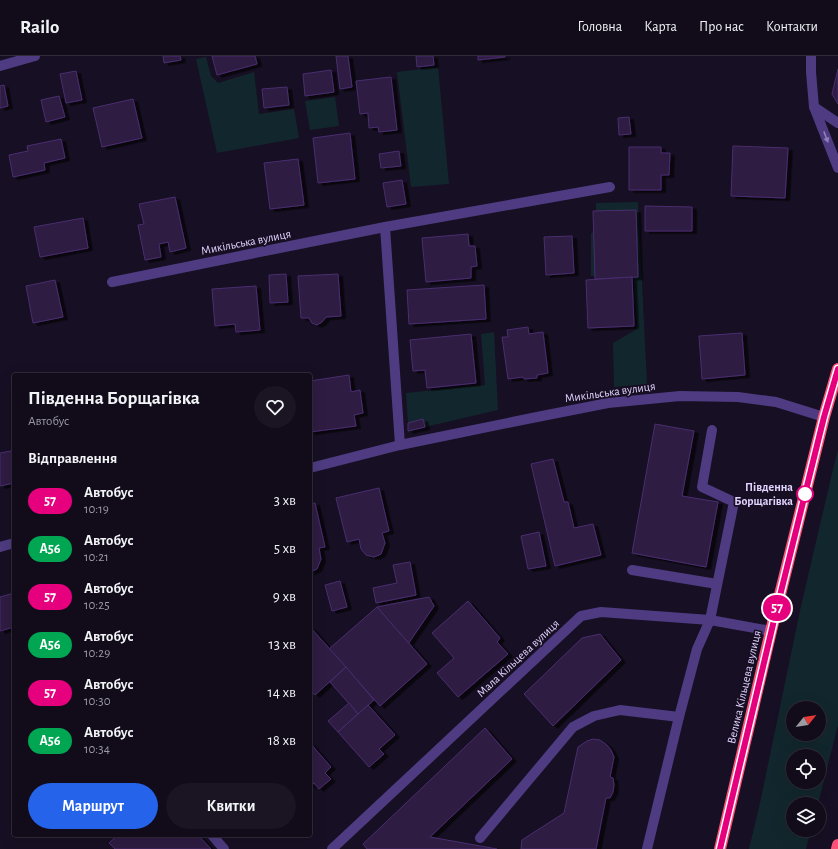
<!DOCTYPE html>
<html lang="uk">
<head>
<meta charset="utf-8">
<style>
	:root { --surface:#110b1a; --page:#1a1423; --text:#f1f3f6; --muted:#9c9ba2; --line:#302b39; --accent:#2563eb }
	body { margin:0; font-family:"Alegreya Sans",sans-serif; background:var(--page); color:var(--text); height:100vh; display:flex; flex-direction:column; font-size:15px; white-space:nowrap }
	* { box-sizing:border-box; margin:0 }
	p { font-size:13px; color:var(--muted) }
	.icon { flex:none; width:22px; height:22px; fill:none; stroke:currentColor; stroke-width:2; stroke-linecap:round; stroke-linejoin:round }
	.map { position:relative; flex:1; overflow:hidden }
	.drawer { position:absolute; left:12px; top:317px; width:300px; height:464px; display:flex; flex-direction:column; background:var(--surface); border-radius:4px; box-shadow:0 4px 16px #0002,0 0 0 1px var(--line) }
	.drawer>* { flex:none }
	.badge { padding:0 8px; border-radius:13px; font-size:14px; line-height:26px }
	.needle { width:26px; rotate:60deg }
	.controls { position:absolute; left:786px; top:645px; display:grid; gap:8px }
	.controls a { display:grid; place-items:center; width:40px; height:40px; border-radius:50%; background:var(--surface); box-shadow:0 4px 16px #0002,0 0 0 1px var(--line); font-size:20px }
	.map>.badge { position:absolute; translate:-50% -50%; box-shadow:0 0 0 2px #fff }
	h2 { padding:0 16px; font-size:15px; line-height:36px }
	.round { display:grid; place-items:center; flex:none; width:42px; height:42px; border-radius:21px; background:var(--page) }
	.head { display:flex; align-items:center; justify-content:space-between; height:68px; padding:0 16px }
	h1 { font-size:19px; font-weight:600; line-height:30px }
	.action { display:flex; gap:8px; margin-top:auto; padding:8px 16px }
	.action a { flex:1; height:46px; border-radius:24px; background:var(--accent); color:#fff; font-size:16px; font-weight:600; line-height:46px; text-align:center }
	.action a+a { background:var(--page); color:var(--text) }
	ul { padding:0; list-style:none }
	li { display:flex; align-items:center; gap:12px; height:48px; padding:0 16px }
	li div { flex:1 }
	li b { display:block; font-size:15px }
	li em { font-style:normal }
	li .badge { min-width:44px; font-weight:700; text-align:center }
	header { display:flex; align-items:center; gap:24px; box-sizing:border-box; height:56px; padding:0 20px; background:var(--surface); border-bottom:1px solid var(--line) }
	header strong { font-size:19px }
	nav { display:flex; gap:22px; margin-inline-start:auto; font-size:14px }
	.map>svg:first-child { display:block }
	.green { fill:#12272d; fill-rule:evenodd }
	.building { fill:#2d1b43; stroke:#4a2e6f; filter:url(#shadow) }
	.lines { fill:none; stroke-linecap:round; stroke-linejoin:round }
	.minor { stroke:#4e3b81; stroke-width:10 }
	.highway { stroke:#fb5078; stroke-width:12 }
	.oneway { fill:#907fb9 }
	.line-casing { stroke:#fff; stroke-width:9 }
	.line { stroke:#e6007e; stroke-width:6 }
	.stop-dot { fill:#fff; stroke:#e6007e; stroke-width:2 }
	.labels { text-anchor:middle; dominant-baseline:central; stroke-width:3.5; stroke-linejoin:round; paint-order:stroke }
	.street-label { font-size:12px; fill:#e1d2fe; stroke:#170f23 }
	.stop-label { font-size:12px; font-weight:bold; fill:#e1d2fe; stroke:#170f23; text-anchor:end }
</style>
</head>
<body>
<header>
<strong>Railo</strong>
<nav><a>Головна</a><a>Карта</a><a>Про нас</a><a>Контакти</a></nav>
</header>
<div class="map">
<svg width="838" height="793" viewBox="0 0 838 793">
	<defs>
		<filter id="shadow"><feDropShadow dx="4.5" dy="2.5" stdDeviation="0" flood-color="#0009"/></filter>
	</defs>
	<rect width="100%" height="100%" fill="#170f23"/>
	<g class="green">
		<path d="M206 1 211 20 218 27 254 16 259 58 294 53 299 82 217 97 196 3Z"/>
		<path d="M438 11 449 128 411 131 397 16Z"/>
		<path d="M335 41 339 70 310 74 305 45Z"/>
		<path d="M638 146 647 328 614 331 613 287 637 273 634 218 591 220V177L596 176V147Z"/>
		<path d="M494 276 498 354 425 371 423 363 408 367 406 337 485 329 481 278Z"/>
		<path d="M838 394V669L818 748H793V774H811L806 793H749L760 747 801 550 834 409ZM793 652H819V678H793ZM793 700H819V726H793Z"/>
	</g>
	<g class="building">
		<path d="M163 0H180L181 4 164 7Z"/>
		<path d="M212 0H255L257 8 217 19Z"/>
		<path d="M336 0H348L352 31 340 33Z"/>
		<path d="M416 0H433L434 9 417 11Z"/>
		<path d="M478 0H505V1L478 4Z"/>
		<path d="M838 13V48L832 38Z"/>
		<path d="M331 14 334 36 305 40 303 18Z"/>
		<path d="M76 15 82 44 66 47 60 18Z"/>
		<path d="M391 21 397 74 379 76 378 71 369 72 368 57 360 58 356 25Z"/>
		<path d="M4 29 8 50 0 52V30Z"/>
		<path d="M287 31 289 49 264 52 262 33Z"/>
		<path d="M59 40 65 61 46 66 41 44Z"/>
		<path d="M133 43 142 82 102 91 93 52Z"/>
		<path d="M629 61 631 78 619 79 618 62Z"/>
		<path d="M350 77 355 123 318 127 313 82Z"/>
		<path d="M61 83 65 102 44 107 45 114 13 121 9 99 28 95 27 90Z"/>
		<path d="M733 90 788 92 785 142 731 140Z"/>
		<path d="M629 91H661V97H670L669 119H661V134H629Z"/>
		<path d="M399 95 401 110 381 112 379 98Z"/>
		<path d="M298 103 304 149 270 153 264 107Z"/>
		<path d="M402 124 406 148 387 151 383 127Z"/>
		<path d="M175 141 186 192 170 196 168 186 159 188 161 201 145 204 138 169 144 168 139 148Z"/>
		<path d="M645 150 692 151V175H645Z"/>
		<path d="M636 154 638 221 595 223 593 155Z"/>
		<path d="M83 162 88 192 40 201 34 171Z"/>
		<path d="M468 178 469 190H475L477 210 471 211V222L426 226 422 182Z"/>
		<path d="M572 180 574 217 546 219 544 181Z"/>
		<path d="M286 218 288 246 270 247 269 219Z"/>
		<path d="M338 218 341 260 326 261 322 266 317 269 312 267 309 262H301L298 220Z"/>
		<path d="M632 221 634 270 588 272 586 224Z"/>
		<path d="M55 224 63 261 33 267 26 230Z"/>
		<path d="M484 229 486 263 409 268 407 234Z"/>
		<path d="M256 230 260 274 236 276 235 268 215 270 212 233Z"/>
		<path d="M528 271 529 278 543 276 548 317 537 319V322L524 323 523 321 508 323 502 281H508L507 274Z"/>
		<path d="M742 277 745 319 702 323 699 280Z"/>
		<path d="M471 278 476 327 427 332 425 314 413 315 410 284Z"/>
		<path d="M349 319 351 336 360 334 363 357 354 359 356 370 310 376V325Z"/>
		<path d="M423 363 425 371 408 375V367Z"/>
		<path d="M655 368 694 375 682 440 718 446 706 511 632 497Z"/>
		<path d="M11 395 14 410V427L0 430V397Z"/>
		<path d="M553 403 564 446H568L574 472 593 468 601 499 555 510 531 408Z"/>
		<path d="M379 432 389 475 382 477 385 487 381 498 374 501 366 499 361 493 359 483 347 486 336 442Z"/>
		<path d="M315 447 325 491 319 492 321 503 317 513 310 516V448Z"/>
		<path d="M539 476 546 510 528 513 521 480Z"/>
		<path d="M410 506 416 539 376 547 373 532 397 527 393 509Z"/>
		<path d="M340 525 347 551 332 555 325 529Z"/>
		<path d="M14 537V571L0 575V541Z"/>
		<path d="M429 541 434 550 408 588 377 551Z"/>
		<path d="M468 545 500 582 497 586 508 598 458 641 437 617 454 602 432 577Z"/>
		<path d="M377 551 427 608 380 650 329 593Z"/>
		<path d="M310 571 346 611 315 639 310 634Z"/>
		<path d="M600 578 621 604 553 670 524 638 582 582Z"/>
		<path d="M346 611 374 644 358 658 330 626Z"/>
		<path d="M349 647 358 658 338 676 328 665Z"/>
		<path d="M368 649 395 679 379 693 384 698 369 711 338 676Z"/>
		<path d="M485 672 512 703 430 781 497 793H367L363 788Z"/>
		<path d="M593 683 600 684 607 689 611 694 614 701 610 721 613 722 614 729 613 736 610 742H606L596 793H521L522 784 564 757 578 691 587 685Z"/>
		<path d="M310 687 331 711 325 717 331 723 319 733 314 727 310 730Z"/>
		<path d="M118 779H198L211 793H115L109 787Z"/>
	</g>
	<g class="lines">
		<g class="minor">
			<path d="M811 0V16L814 51 838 112"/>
			<path d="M0 10 35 0"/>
			<path d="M814 51 838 67"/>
			<path d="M385 171 400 389"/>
			<path d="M112 226 250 198 385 171 610 131"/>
			<path d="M310 412 400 389 532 362 608 347 680 340 738 341 776 346 824 361"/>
			<path d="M0 491 14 487"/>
			<path d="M632 514 717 528"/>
			<path d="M212 779 224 793"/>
			<path d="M480 782 573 671 594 660 620 654 679 661"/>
			<path d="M332 793 581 560 601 556 710 564 771 575"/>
			<path d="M647 793 679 661 697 593 710 564 734 446 702 431 712 374"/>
		</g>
		<g class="highway">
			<path d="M720 793 771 575 824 361 838 313"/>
			<path d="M837 793 838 789"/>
		</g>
	</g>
	<defs><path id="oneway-solid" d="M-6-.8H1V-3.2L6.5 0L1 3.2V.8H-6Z"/></defs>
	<use class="oneway" href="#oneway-solid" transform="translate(826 81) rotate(69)"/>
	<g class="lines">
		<g class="line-casing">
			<path id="line" d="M720 793 775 560 824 361 838 313"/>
		</g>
		<use href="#line" class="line"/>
	</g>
	<circle class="stop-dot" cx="805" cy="438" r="8"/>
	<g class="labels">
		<g class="street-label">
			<text transform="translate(246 186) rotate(-11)">Микільська вулиця</text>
			<text transform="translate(610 336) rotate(-8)">Микільська вулиця</text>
			<text transform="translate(518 602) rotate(-43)">Мала Кільцева вулиця</text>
			<text transform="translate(744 631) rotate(-77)">Велика Кільцева вулиця</text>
		</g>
		<g class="stop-label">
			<text x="793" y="431">Південна<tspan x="793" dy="14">Борщагівка</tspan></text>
		</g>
	</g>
</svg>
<div class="controls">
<a><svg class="needle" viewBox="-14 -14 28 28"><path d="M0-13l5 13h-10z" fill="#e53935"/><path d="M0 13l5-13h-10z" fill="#9c9ba2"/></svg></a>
<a><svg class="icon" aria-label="locate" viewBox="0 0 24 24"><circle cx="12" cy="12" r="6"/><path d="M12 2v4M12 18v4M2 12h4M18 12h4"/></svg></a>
<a><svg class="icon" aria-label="layers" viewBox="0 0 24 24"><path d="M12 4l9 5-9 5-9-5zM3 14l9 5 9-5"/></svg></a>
</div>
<b class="badge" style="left:777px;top:552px;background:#e6007e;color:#fff">57</b>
<section class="drawer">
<div class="head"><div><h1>Південна Борщагівка</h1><p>Автобус</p></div><a class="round"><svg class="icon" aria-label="heart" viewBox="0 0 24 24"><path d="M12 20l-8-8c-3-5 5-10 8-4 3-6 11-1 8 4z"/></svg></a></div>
<h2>Відправлення</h2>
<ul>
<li><span class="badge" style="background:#e6007e;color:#fff">57</span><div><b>Автобус</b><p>10:19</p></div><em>3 хв</em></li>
<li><span class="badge" style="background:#00a651;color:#fff">A56</span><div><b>Автобус</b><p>10:21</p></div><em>5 хв</em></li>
<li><span class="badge" style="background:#e6007e;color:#fff">57</span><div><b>Автобус</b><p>10:25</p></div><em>9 хв</em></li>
<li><span class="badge" style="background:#00a651;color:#fff">A56</span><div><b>Автобус</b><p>10:29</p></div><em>13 хв</em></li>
<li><span class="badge" style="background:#e6007e;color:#fff">57</span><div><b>Автобус</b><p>10:30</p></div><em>14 хв</em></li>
<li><span class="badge" style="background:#00a651;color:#fff">A56</span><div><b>Автобус</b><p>10:34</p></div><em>18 хв</em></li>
</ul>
<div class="action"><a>Маршрут</a><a>Квитки</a></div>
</section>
</div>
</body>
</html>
